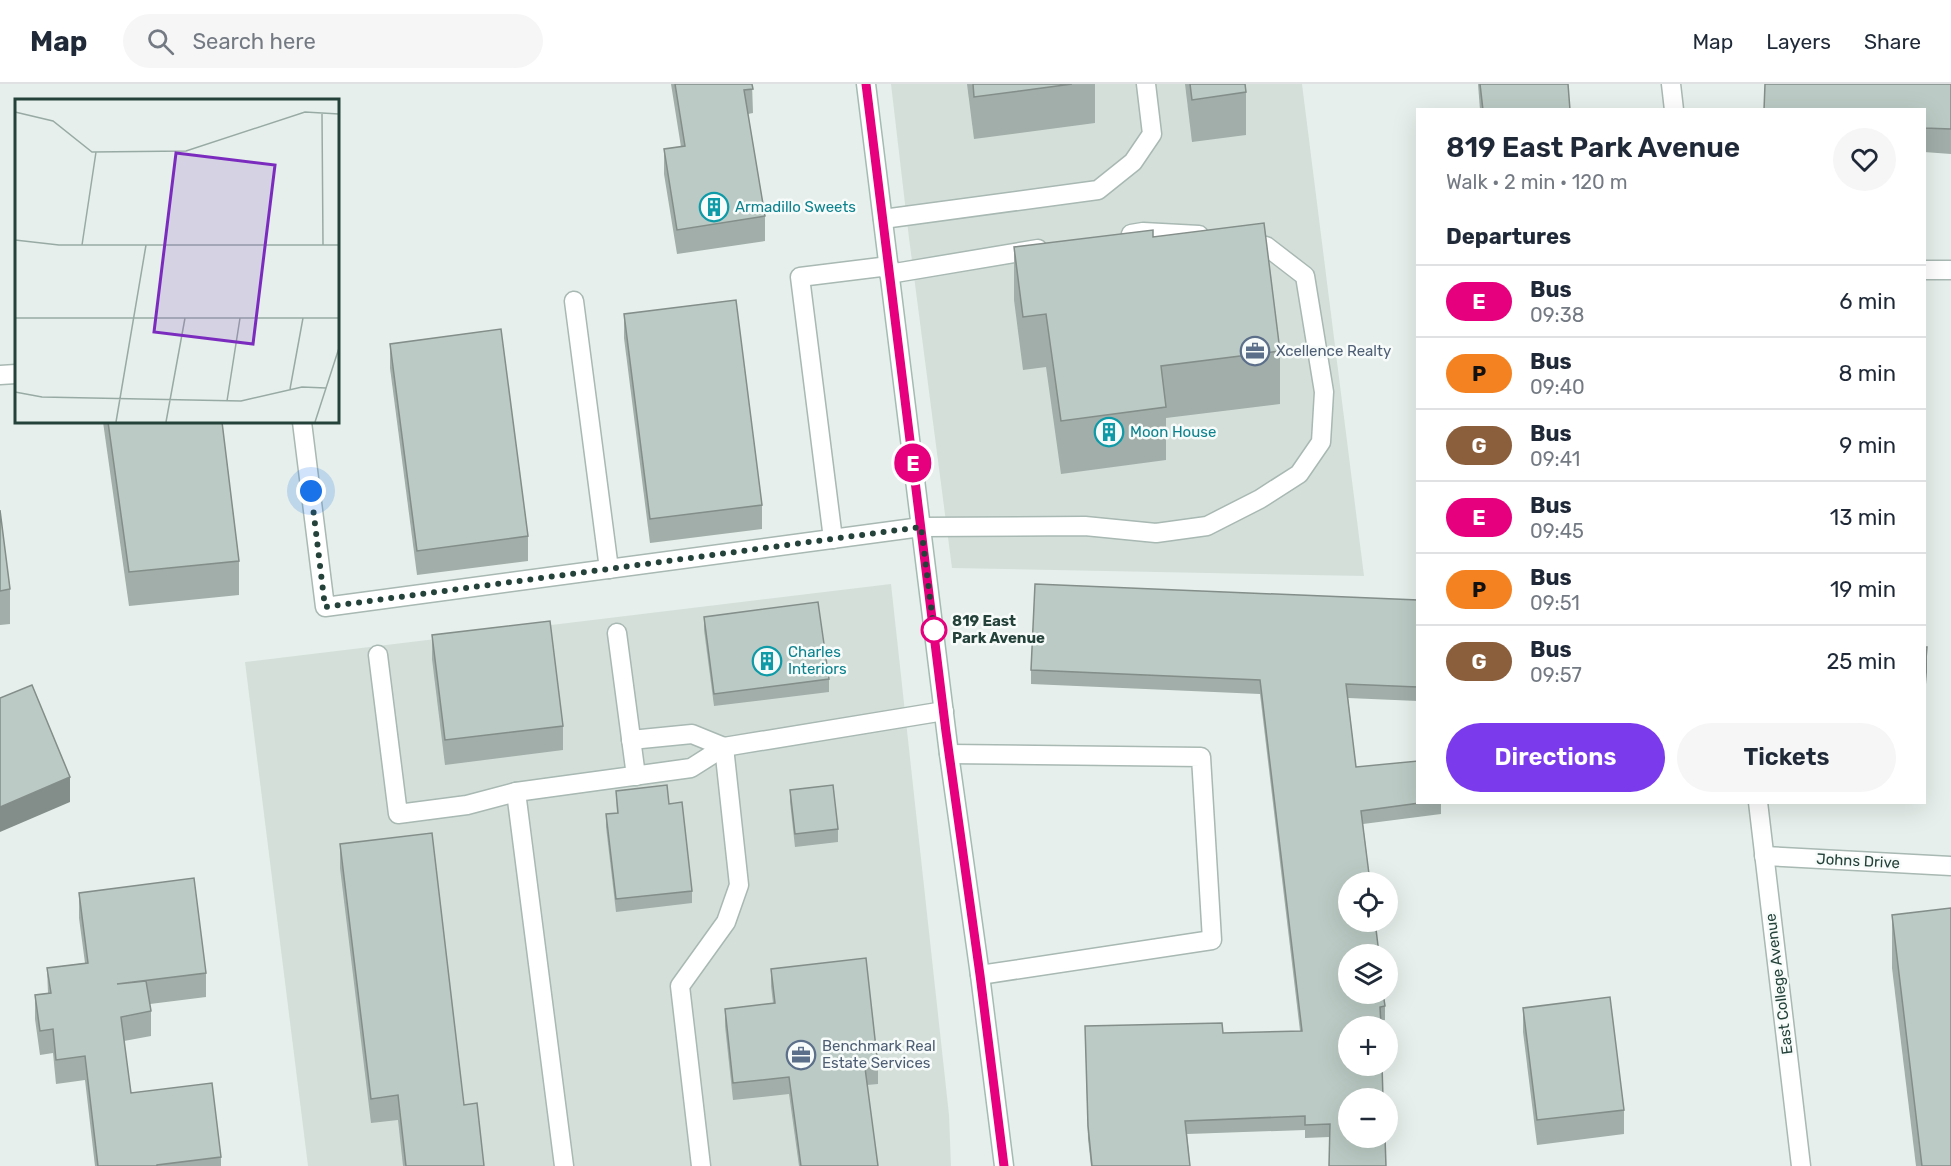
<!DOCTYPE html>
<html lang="en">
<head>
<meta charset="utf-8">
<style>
	:root { --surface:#fff; --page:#f6f6f7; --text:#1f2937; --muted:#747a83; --line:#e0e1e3; --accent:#7c3aed }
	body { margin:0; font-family:Rubik,sans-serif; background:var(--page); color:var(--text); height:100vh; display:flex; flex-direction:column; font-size:22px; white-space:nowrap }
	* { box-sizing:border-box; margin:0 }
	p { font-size:20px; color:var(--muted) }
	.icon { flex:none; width:33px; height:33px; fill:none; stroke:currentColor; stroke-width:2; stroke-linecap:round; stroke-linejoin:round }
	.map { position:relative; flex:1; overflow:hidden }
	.details { position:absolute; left:1416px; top:24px; width:510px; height:696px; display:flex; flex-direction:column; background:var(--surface); border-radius:0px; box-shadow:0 6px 24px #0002 }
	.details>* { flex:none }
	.badge { padding:0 12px; border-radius:20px; font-size:21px; line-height:39px }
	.fabs { position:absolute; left:1338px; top:788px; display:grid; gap:12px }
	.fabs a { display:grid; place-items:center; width:60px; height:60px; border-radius:50%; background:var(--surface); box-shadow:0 6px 24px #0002; font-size:30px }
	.you { position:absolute; width:30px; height:30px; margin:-15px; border:4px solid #fff; border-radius:50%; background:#1a73e8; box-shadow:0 0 0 9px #1a73e833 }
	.map>.badge { position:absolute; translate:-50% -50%; box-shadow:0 0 0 3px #fff }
	h2 { padding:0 30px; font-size:22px; line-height:54px }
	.round { display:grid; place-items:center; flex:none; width:63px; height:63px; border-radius:32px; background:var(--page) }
	.summary { display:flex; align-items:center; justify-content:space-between; height:102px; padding:0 30px }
	h1 { font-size:28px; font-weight:600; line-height:45px }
	.action { display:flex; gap:12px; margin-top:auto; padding:12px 30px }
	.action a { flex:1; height:69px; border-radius:36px; background:var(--accent); color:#fff; font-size:24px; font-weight:600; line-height:69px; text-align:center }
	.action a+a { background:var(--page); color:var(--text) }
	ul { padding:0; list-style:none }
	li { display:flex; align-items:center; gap:18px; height:72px; padding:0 30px; border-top:2px solid var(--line) }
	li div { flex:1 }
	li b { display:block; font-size:22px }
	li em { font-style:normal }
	li .badge { min-width:66px; font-weight:700; text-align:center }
	header { display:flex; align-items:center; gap:36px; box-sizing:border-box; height:84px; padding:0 30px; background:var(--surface); border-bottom:2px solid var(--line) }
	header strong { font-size:28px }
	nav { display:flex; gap:33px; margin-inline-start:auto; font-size:21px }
	.search { width:420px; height:54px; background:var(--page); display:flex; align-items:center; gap:15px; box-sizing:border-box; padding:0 21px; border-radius:33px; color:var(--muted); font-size:22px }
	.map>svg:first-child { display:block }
	.built { fill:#d4dfda }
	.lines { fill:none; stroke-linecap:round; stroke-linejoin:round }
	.lane-casing { stroke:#a8b8b2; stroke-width:21 }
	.street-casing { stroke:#a8b8b2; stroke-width:21 }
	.secondary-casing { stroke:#a4bbb3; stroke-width:21 }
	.lane { stroke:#fff; stroke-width:18 }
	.street { stroke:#fff; stroke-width:18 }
	.secondary { stroke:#fff; stroke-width:18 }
	.wall { fill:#a1aea9 }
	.shaded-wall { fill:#838d89 }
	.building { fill:#bbcac4; stroke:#838d89; stroke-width:1.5 }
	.line-casing { stroke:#fff; stroke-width:14 }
	.line { stroke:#e6007e; stroke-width:9 }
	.walk { stroke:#24423a; stroke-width:6; stroke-dasharray:0 10.8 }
	.stop-dot { fill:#fff; stroke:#e6007e; stroke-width:3 }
	.labels { text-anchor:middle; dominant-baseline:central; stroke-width:5; stroke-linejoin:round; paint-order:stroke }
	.culture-label { font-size:15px; fill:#0d838f; stroke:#f7fbf9; text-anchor:start }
	.service-label { font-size:15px; fill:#4e5e75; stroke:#f7fbf9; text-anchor:start }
	.stop-label { font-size:15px; font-weight:bold; fill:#24423a; stroke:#f7fbf9; text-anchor:start }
	.street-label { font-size:15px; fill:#24423a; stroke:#f7fbf9 }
	.inset-road { fill:none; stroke:#98aaa4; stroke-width:1.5 }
	.view { fill:#7b2cbf; fill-opacity:0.15; stroke:#7b2cbf; stroke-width:3 }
	.inset-edge { fill:none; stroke:#24423a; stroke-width:3 }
</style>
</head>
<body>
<header>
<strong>Map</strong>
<div class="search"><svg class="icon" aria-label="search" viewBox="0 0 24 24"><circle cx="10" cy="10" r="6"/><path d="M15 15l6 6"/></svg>Search here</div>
<nav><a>Map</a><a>Layers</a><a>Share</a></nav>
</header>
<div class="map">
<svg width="1951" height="1082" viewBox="0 0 1951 1082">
	<rect width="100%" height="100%" fill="#e6efeb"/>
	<g class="built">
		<path d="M891 0H1302L1364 492 952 484 909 154Z"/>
		<path d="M891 500 949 1031 951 1082H308L245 578Z"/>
	</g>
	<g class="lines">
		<g class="lane-casing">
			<g id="lane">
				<path d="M883 135 1098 106 1133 78 1152 50 1146 0"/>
				<path d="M1131 150 1143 148 1199 151"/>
				<path d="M889 190 1038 165"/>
				<path d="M574 217 609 485"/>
				<path d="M0 291 16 290"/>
				<path d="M302 338 325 523 921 443 1085 442 1156 449 1207 442 1260 415 1299 390 1321 358 1324 308 1305 192 1266 162 1244 158"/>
				<path d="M833 455 800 193 889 182"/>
				<path d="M617 549 636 692"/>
				<path d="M378 571 398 730 467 721 516 708 691 684 724 663 944 627"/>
				<path d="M631 656 692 650 724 663"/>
				<path d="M949 670 1201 673 1212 856 980 891"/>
				<path d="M516 708 564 1082"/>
				<path d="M701 1082 680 902 726 838 739 801 724 663"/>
			</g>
		</g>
		<g class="street-casing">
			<g id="street">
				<path d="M1671 0 1674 26"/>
				<path d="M1924 186H1951"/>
				<path d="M1758 718 1801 1082"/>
				<path d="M1764 772 1951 782"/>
			</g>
		</g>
		<g class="secondary-casing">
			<path id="secondary" d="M866 0 949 670 980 891 1004 1082"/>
		</g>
		<use href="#lane" class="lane"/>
		<use href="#street" class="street"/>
		<use href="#secondary" class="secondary"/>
	</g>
	<g class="wall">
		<path d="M671 0H752L753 29 748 30 765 132V157L677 170 664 90V65L681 63Z"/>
		<path d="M967 0H1095V39L974 55Z"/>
		<path d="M1185 0H1245L1246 8V51L1192 58Z"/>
		<path d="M1478 0H1568L1570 26H1480Z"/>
		<path d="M1951 0V70L1924 68V26Z"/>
		<path d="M1153 153 1280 267V320L1166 334V376L1061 390 1046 283 1023 286 1014 216V163Z"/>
		<path d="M624 230 762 421V445L650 459 624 254Z"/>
		<path d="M390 260 528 452V477L417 491 390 284Z"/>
		<path d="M103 338H222L239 477V511L129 522Z"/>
		<path d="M0 426 10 505V540L0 541Z"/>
		<path d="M1418 516V617L1348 614 1356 683 1418 718H1441V730L1363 740 1385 922V936H1381L1329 1053 1305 1054V1046L1187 1050 1190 1082H1091L1088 1055 1085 942 1223 949 1300 947 1260 610 1031 600V586Z"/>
		<path d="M704 533 829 595V608L714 622 704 546Z"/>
		<path d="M432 551 563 642V666L445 681 432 575Z"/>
		<path d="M790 706 838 745V758L795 763 790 718Z"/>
		<path d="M616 707 669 720 692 807V819L616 828 606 743V730L617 729Z"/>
		<path d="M340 760 464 1021 484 1082H403L398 1036 371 1039 340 784Z"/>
		<path d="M79 809 206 889V913L150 920 151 927V952L124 957 131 1009 221 1073V1082H95L85 996 56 1000 53 969 40 971 35 935V911L48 909 47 884 85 879 79 834Z"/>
		<path d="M1892 831 1951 1082H1916L1892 884Z"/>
		<path d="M771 885 878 982V1000L867 1001 878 1082H799L789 1010 733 1016 725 942V925L773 919 771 902Z"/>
		<path d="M1523 924 1624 1026V1050L1537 1061 1523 948Z"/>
	</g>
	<g class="shaded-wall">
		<path d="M1927 563V588L1924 625V600Z"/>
		<path d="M70 693V718L0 748V723Z"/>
	</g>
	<g class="building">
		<path d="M675 0H752L753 5 744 6 765 132 677 146 664 65 685 62Z"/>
		<path d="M973 0H1072L974 13Z"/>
		<path d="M1190 0H1245L1246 8 1192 16Z"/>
		<path d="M1480 0H1568L1570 26H1483Z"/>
		<path d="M1765 0H1951V45L1924 44V26H1764Z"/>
		<path d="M1264 139 1280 267 1161 282 1166 323 1061 337 1046 230 1023 233 1014 163 1153 146V153Z"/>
		<path d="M736 216 762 421 650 435 624 230Z"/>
		<path d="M501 245 528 452 417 467 390 260Z"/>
		<path d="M108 338H222L239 477 129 488Z"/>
		<path d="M0 426 10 505 0 507Z"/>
		<path d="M1035 500 1418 516V603L1346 600 1356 683 1418 677V718H1427L1361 727 1370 798H1348V837H1375L1379 870H1348V909H1383L1385 922 1380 923 1381 942H1348V981H1382L1383 1014H1348V1053H1385L1386 1082H1329L1330 1040 1305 1041V1032L1185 1037 1190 1082H1092L1088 1042 1085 942 1222 939 1223 949 1302 947 1260 596 1031 586Z"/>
		<path d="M818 518 829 595 714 610 704 533Z"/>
		<path d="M550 537 563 642 445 656 432 551Z"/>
		<path d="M1924 563H1927L1924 600Z"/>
		<path d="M32 601 70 693 0 723V614Z"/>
		<path d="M667 701 669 720 682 718 692 807 616 815 606 730 618 729 616 707Z"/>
		<path d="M833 701 838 745 795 750 790 706Z"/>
		<path d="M432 749 464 1021 477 1019 484 1082H406L398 1011 371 1015 340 760Z"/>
		<path d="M194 794 206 889 117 900 146 897 151 927 121 933 131 1009 212 999 221 1073 157 1081V1082H98L85 972 56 976 53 945 40 947 35 911 51 909 47 884 88 879 79 809Z"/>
		<path d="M1951 824V1082H1922L1892 831Z"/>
		<path d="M866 874 878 982 865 984 878 1082H801L789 993 733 999 725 925 775 919 771 885Z"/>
		<path d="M1610 913 1624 1026 1537 1036 1523 924Z"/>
	</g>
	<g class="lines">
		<g class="line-casing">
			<path id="line" d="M866 0 946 648 980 891 1004 1082"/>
		</g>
		<use href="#line" class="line"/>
		<path class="walk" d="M311 407 325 523 921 443 934 546"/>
	</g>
	<defs>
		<g id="building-ring" transform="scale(1.5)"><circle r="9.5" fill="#f7fbf9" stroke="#0f9aa8" stroke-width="1.5"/><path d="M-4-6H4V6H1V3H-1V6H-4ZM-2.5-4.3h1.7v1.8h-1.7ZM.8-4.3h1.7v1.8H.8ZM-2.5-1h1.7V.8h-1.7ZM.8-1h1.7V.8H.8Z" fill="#0f9aa8"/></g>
		<g id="office-ring" transform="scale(1.5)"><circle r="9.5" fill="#f7fbf9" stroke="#5c6f8a" stroke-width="1.5"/><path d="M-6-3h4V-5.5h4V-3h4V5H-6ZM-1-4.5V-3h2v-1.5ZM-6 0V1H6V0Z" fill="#5c6f8a"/></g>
	</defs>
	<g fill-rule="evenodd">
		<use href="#building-ring" x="714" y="123"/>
		<use href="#office-ring" x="1255" y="267"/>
		<use href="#building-ring" x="1109" y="348"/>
		<use href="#building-ring" x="767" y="577"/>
		<use href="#office-ring" x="801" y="971"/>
	</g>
	<circle class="stop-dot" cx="934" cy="546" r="12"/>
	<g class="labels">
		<g class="culture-label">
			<text x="735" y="123">Armadillo Sweets</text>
			<text x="1130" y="348">Moon House</text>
			<text x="788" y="568">Charles<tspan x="788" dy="17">Interiors</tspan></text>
		</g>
		<g class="service-label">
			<text x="1276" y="267">Xcellence Realty</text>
			<text x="822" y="962">Benchmark Real<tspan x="822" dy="17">Estate Services</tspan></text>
		</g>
		<g class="stop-label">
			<text x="952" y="537">819 East<tspan x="952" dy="17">Park Avenue</tspan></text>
		</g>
		<g class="street-label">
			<text transform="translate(1858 777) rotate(3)">Johns Drive</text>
			<text transform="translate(1779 900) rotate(-97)">East College Avenue</text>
		</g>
	</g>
	<g transform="translate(15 15)">
		<rect width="324" height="324" fill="#e6efeb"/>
		<path class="inset-road" d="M0 13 38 22 77 53 171 52 290 13 324 15M307 15 308 146M0 141 44 146H324M67 146 81 53M0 219H324M275 290 288 219M0 293 27 298 226 302 287 288 311 289M212 302 225 219M101 323 131 146M151 323 170 219M300 323 324 249"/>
		<path class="view" d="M161 54 260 66 238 245 139 233Z"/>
		<rect width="324" height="324" class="inset-edge"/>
	</g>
</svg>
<div class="fabs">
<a><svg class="icon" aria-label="locate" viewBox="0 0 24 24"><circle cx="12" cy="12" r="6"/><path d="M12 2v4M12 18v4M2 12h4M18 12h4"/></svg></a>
<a><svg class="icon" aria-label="layers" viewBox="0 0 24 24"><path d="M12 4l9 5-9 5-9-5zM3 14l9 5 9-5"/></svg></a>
<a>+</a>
<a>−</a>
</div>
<div class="you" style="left:311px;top:407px"></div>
<b class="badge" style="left:913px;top:379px;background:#e6007e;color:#fff">E</b>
<section class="details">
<div class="summary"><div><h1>819 East Park Avenue</h1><p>Walk · 2 min · 120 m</p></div><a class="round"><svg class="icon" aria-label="heart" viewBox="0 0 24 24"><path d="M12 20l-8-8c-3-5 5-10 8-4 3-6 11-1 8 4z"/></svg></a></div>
<h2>Departures</h2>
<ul>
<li><span class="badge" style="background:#e6007e;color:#fff">E</span><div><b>Bus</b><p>09:38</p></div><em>6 min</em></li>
<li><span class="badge" style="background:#f58220;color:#111">P</span><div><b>Bus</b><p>09:40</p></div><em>8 min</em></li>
<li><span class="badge" style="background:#8b5e3c;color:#fff">G</span><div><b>Bus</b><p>09:41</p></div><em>9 min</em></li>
<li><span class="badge" style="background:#e6007e;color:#fff">E</span><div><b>Bus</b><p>09:45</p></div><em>13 min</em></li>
<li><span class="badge" style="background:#f58220;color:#111">P</span><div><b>Bus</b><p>09:51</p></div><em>19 min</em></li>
<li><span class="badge" style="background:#8b5e3c;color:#fff">G</span><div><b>Bus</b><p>09:57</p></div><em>25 min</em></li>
</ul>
<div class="action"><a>Directions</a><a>Tickets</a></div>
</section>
</div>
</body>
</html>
